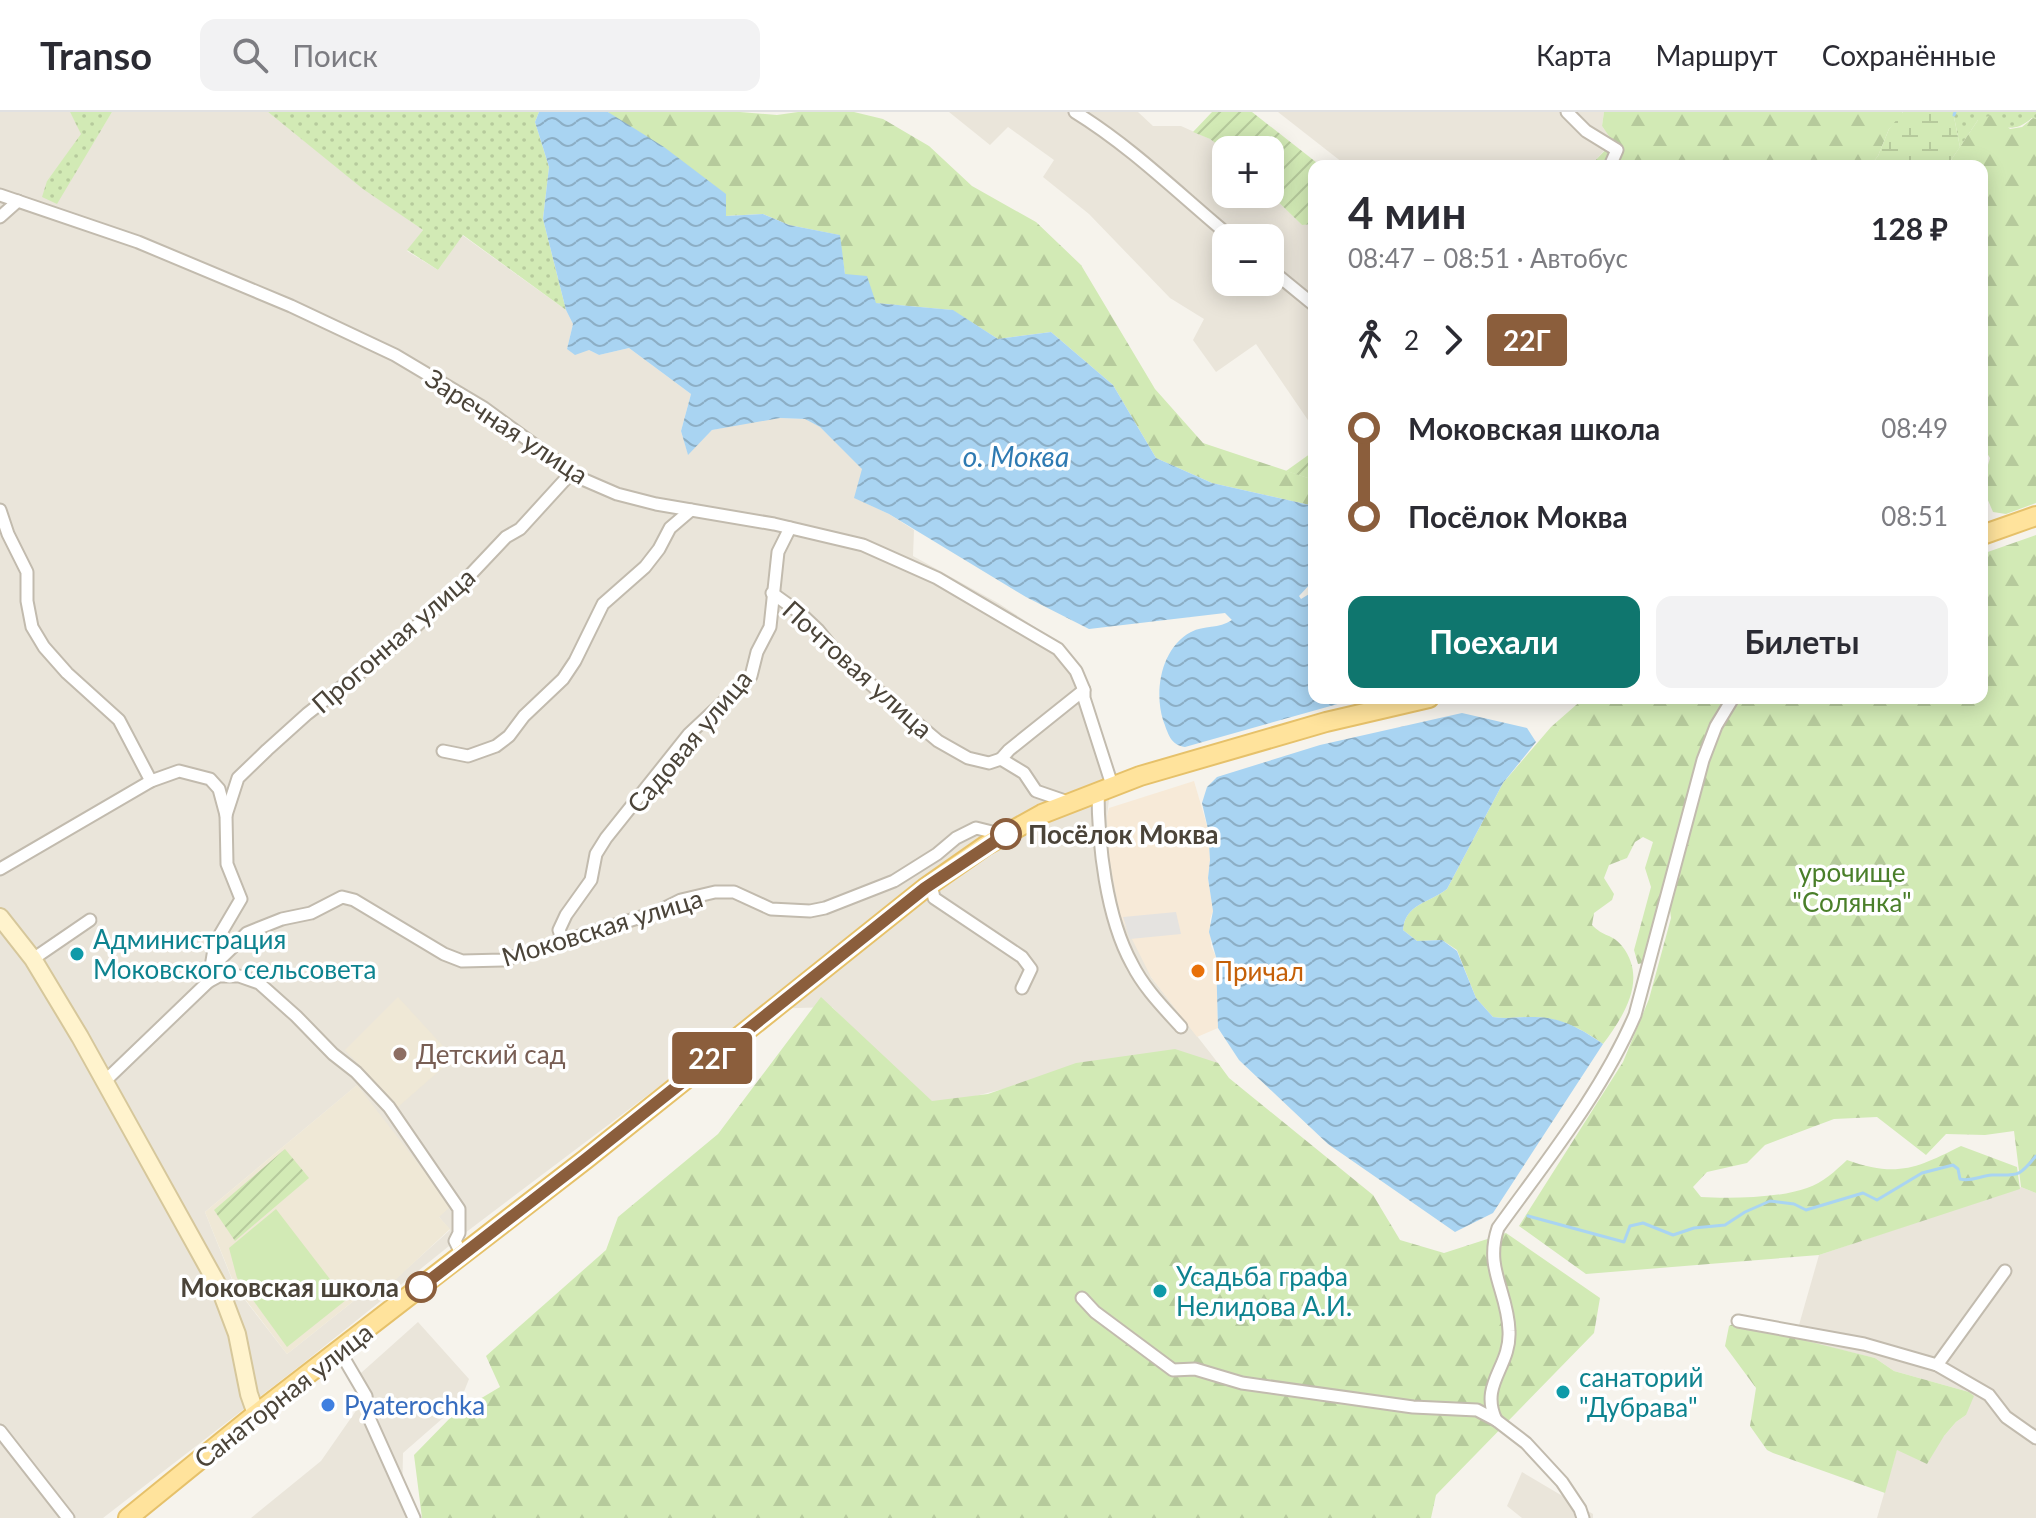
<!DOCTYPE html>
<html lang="ru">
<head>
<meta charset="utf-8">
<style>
	:root { --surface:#fff; --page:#f2f2f3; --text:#2b2b33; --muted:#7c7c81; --line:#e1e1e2; --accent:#0f766e }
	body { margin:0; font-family:Lato,sans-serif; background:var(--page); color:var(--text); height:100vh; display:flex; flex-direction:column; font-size:30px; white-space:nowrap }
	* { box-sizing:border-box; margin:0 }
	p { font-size:26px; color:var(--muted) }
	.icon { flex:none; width:44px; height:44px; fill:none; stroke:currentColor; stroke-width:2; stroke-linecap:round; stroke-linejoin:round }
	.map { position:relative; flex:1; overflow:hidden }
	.sheet { position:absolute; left:1308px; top:48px; width:680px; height:544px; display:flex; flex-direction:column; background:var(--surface); border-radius:16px; box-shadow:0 4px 20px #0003 }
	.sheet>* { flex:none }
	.badge { padding:0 16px; border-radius:6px; font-size:28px; line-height:52px }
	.tools { position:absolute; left:1212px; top:24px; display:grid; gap:16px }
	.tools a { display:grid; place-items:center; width:72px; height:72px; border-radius:16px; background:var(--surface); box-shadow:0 4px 20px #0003; font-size:40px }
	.map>.badge { position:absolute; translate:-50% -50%; box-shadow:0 0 0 4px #fff }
	.legs { display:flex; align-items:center; gap:12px; height:88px; padding:0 40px; font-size:26px }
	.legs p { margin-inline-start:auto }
	.summary { display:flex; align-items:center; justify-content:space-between; height:136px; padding:0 40px }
	h1 { font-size:44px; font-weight:700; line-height:60px }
	.primary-button { display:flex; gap:16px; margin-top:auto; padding:16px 40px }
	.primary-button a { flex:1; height:92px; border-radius:16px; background:var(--accent); color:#fff; font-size:32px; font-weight:700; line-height:92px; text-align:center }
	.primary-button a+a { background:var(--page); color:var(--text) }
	ul { padding:0 40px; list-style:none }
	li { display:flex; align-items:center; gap:28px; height:88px; font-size:30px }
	li i { display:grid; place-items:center; width:12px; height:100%; margin:0 10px; background:currentColor }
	li i::after { content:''; width:20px; height:20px; margin:-10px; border:6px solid; border-radius:50%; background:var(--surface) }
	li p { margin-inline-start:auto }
	li:first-child i { background:linear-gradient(#0000 50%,currentColor 0) }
	li:last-child i { background:linear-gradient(currentColor 50%,#0000 0) }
	header { display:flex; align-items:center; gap:48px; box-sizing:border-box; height:112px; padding:0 40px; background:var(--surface); border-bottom:2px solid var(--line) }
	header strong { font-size:38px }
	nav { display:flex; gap:44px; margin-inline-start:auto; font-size:28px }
	.search { width:560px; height:72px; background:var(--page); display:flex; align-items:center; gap:20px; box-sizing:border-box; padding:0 28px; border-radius:16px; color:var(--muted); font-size:30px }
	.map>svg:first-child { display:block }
	.residential { fill:#eae5da; fill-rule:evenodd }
	.commercial { fill:#f7ead8 }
	.education { fill:#efe8d6 }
	.grass { fill:url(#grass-dots) }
	.forest { fill:url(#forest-firs) }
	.wetland { fill:url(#wetland-marsh) }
	.garden { fill:url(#garden-furrows) }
	.pitch { fill:#d2eab5 }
	.parking { fill:#e5e3e0 }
	.water { fill:url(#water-waves) }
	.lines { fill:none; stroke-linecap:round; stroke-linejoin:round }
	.stream { stroke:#a9d4f2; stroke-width:3 }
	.street-casing { stroke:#c2bbae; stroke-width:15 }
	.secondary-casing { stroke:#d6c79b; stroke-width:20 }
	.primary-casing { stroke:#e6c16a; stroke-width:22 }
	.street { stroke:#fff; stroke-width:11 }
	.secondary { stroke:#fff3cd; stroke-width:16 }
	.primary { stroke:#ffe39c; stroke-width:18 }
	.line-1-casing { stroke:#fff; stroke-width:18 }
	.line-1 { stroke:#8b5e3c; stroke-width:12 }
	.stop-1-dot { fill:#fff; stroke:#8b5e3c; stroke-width:4 }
	.culture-dot { fill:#0f9aa8; stroke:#fff; stroke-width:3 }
	.food-dot { fill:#e8710a; stroke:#fff; stroke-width:3 }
	.education-dot { fill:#8d6e63; stroke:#fff; stroke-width:3 }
	.shop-dot { fill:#3f7fe0; stroke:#fff; stroke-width:3 }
	.labels { text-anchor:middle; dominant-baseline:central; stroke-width:7; stroke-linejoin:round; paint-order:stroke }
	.street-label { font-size:26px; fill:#4b4439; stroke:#fff }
	.stop-label { font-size:26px; font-weight:bold; fill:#4b4439; stroke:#fff; text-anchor:start }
	.park-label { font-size:26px; fill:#4a7f2a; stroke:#fff }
	.culture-label { font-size:26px; fill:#0d838f; stroke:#fff; text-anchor:start }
	.food-label { font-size:26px; fill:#c56008; stroke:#fff; text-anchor:start }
	.education-label { font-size:26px; fill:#785e54; stroke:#fff; text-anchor:start }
	.shop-label { font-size:26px; fill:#366cbe; stroke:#fff; text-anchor:start }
	.water-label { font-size:28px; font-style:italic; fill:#2e7ab2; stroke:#fff }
</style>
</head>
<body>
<header>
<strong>Transo</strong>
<div class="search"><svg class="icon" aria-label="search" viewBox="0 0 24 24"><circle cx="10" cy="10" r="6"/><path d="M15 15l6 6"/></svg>Поиск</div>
<nav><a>Карта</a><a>Маршрут</a><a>Сохранённые</a></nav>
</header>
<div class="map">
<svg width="2036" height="1406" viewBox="0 0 2036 1406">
	<defs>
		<pattern id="grass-dots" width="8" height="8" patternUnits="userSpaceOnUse" patternTransform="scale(2)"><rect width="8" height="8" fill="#d2eab5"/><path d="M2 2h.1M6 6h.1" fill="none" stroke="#b6ca9c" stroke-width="1.8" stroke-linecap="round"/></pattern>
		<pattern id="forest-firs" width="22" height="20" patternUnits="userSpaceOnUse" patternTransform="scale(2)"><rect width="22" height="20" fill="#d2eab5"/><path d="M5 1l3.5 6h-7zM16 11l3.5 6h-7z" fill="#b6ca9c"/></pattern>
		<pattern id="wetland-marsh" width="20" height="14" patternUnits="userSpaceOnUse" patternTransform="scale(2)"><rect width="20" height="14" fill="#d2eab5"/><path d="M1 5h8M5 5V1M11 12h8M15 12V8" fill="none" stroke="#b6ca9c"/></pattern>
		<pattern id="garden-furrows" width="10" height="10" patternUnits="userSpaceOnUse" patternTransform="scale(2)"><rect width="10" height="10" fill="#d2eab5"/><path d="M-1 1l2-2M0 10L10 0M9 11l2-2" fill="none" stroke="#b6ca9c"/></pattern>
		<pattern id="water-waves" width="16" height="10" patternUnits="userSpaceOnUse" patternTransform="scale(2)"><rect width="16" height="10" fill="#a9d4f2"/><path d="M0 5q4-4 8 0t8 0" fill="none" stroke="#8caec5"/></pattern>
	</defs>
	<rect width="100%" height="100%" fill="#f6f3ec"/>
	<g class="residential">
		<path d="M0 0H70L82 22 47 69 56 91 112 0H268L363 76 423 118 407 139 438 158 462 123 566 198 573 212 567 237 589 238 599 243 629 236 691 282 681 319 688 342 712 318 747 311 780 306 806 307 820 315 863 357 855 386 889 402 914 418 913 444 998 491 1053 527 1080 557 1113 655 1107 704 1151 865 1218 951 1109 950 932 995 832 895 762 897 469 1118 301 1253 103 1406H0ZM356 974 439 1105 450 1118 393 1169 380 1168 287 1242 235 1175 205 1100Z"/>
		<path d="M949 0H1138L1153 14H1181L1210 27 1226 39V82H1270L1302 113 1314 112V313L1312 314 1256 232 1216 260 1193 228 1204 207 1170 186 1089 102 1043 65 1054 48 1008 15 990 33ZM1226 126H1270V170H1226Z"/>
		<path d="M1278 0H1604L1602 14 1613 29 1590 54H1347Z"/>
		<path d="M2021 1075 2036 1081V1406H1877L1897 1337 1944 1324 1956 1310 1966 1303 1969 1280 1894 1259 1875 1246 1795 1227 1819 1143Z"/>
		<path d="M418 1210 469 1267 459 1292 403 1341 402 1388 411 1406H251L321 1349 360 1293 352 1269Z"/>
		<path d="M1522 1360 1593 1402V1406H1522L1507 1394Z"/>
	</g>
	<path class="commercial" d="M1194 669 1208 717 1210 748 1208 766 1213 799 1210 807 1211 834 1216 845 1218 916 1197 925 1151 865 1120 803 1108 740 1107 704 1109 696Z"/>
	<g class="education">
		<path d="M398 885 454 946 398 995 345 938Z"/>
		<path d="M357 973 451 1094 439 1105 450 1117 393 1170 380 1168 287 1242 235 1174 205 1100Z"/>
	</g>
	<g class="grass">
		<path d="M70 0H112L57 92 42 85 47 69 81 22Z"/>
		<path d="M268 0H539L535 10 549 55 543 107 566 198 463 123 438 158 407 138 423 118 363 77Z"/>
		<path d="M1953 0H2036V7L2032 6C2013 23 2000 14 1978 8L1960 35Z"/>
	</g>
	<g class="forest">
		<path d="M608 0H740L777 3 798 0H854L883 7 929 34 972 74 1036 110 1081 153 1155 277 1203 331 1314 368V394L1212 371 1156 346 1113 273 1051 220 998 227 952 198 875 191 845 162 839 123 789 113 763 102 725 104Z"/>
		<path d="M1604 0H1902L1904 2 1889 17 1878 44 1870 54H1590L1613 30 1602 14Z"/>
		<path d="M1994 2 2010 17 2022 15 2033 6 2036 7V391L2006 402 1993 400 1982 374 1990 346 1982 333V54H1947L1978 8Z"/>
		<path d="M2036 423V1081L2021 1075 2014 1019 1985 1023 1946 1022 1926 1043 1877 1005 1834 1007 1765 1033 1747 1051 1707 1060 1693 1075 1701 1085C1729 1087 1780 1086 1807 1076 1823 1071 1835 1059 1847 1048 1897 1066 1917 1056 1961 1034L2017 1055 2020 1077 1819 1143 1586 1162 1519 1114 1623 950 1649 887 1671 806 1666 767 1643 851 1638 852 1634 838 1651 775 1645 756 1653 730 1643 725 1635 730 1627 746 1609 753 1604 766 1614 782 1612 788 1594 801 1592 813C1603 825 1613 822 1622 834 1648 867 1624 904 1603 932 1583 917 1558 905 1532 905 1518 905 1506 907 1493 905L1476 886 1457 838 1442 828 1417 829 1403 818C1405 792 1429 791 1447 777L1503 671 1551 615 1584 586H1982V442Z"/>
		<path d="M821 885 932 989 988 982 1076 951 1175 937 1218 951 1229 966 1373 1083 1400 1128 1444 1141 1506 1121 1600 1186 1594 1221 1436 1383 1431 1406H422L414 1343 453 1303 500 1275 486 1244 606 1138 618 1105 718 1022Z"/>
		<path d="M1735 1211 1875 1246 1894 1259 1969 1280 1974 1284 1966 1303 1956 1310 1944 1324 1927 1352 1897 1338 1885 1381 1773 1341 1767 1338 1750 1314 1756 1276 1725 1234 1729 1214Z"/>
	</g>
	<path class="wetland" d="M1903 0H1953L1960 35 1947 54H1870L1878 44 1889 17Z"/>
	<g class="garden">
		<path d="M1212 0H1252L1321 54H1314V112L1302 113 1270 82V38L1226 39 1210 27 1193 20Z"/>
		<path d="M1314 339V368L1286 359Z"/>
		<path d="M285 1037 309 1066 235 1129 214 1098Z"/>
	</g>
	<path class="pitch" d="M276 1097 346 1188 287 1235 237 1166 229 1136Z"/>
	<path class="parking" d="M1176 800 1181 822 1130 827 1123 805Z"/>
	<g class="water">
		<path d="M539 0H608L664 35 726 82V104L763 102 789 113 840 123 845 162 867 164 876 191 953 198 998 227 1051 220 1113 273 1156 346 1212 371 1314 394V468L1299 484 1301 487 1314 479V586H1359L1185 635C1170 633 1168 621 1163 608 1154 579 1161 536 1191 520 1204 513 1219 517 1232 508L1225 501 1089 517 1026 485 889 402 854 386 862 357 820 315 805 307 780 306 712 318 688 343 681 319 691 282 629 236 599 243 589 238 575 243 567 237 573 212 566 198 543 107 549 55 535 10Z"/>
		<path d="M1462 601 1527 616 1536 630 1503 671 1447 777C1429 791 1405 792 1403 818L1417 829 1442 828 1457 839 1476 886 1493 905C1506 907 1518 905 1532 905 1559 904 1582 917 1603 932L1493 1101 1455 1120 1328 1032 1239 948 1218 916 1216 845 1209 820 1213 799 1208 766 1210 748 1208 717 1202 691 1207 675 1217 665 1320 633Z"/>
	</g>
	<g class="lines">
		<g class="stream">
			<path d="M1954 3 1955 0"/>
			<path d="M1528 1104 1624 1130 1630 1114 1643 1111 1673 1123 1694 1116 1725 1113 1745 1100 1770 1089 1794 1092 1806 1098 1863 1081 1877 1088 1922 1061 1953 1053 1958 1057 1960 1067C1971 1070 1980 1064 1992 1063 2018 1063 2018 1066 2036 1044"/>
		</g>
		<g class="street-casing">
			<g id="street">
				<path d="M1075 0C1132 35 1180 83 1232 126"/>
				<path d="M1567 0 1586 19 1617 38 1610 54"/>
				<path d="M0 83 138 130 291 194 395 243 484 296 580 366 617 382 656 392 774 412 863 433 937 466 1058 537 1076 559 1084 578V586L1112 673"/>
				<path d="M0 105 18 89"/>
				<path d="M1270 157 1314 193"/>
				<path d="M0 398 8 422 27 460V489L32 515 44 535 67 561 119 608 151 669"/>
				<path d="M772 481 800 501 818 518 843 549 938 629 968 646 989 651 1001 647 1024 661 1036 679 1068 690"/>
				<path d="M443 639 468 644 496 634 509 624 524 604 563 567 575 549 603 492 645 455 659 437 670 416 691 398"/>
				<path d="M1001 647 1009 638 1084 578"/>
				<path d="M1098 678C1098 732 1106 805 1132 852 1144 876 1163 895 1181 915"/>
				<path d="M226 703 238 666 267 638 307 602 393 535 454 480 506 425 520 417 572 360"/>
				<path d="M0 757 151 669 179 659 210 667 219 677 226 703 227 752 241 787 215 831 211 855"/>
				<path d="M931 772 934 786 1022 845 1031 857 1022 876"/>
				<path d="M563 829 559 818 566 803 591 768 596 742 606 726 689 622 751 564 757 540 770 515 778 440 790 416"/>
				<path d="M33 847 90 808"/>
				<path d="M208 870 219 864H239L259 871 296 904 333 942 356 960 389 995 459 1097V1121L455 1129 462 1143"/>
				<path d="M105 969 208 870 211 856 247 821 282 807 311 801 342 785 354 788 444 842 462 849 503 848 657 800 681 788 715 780H734L771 797 810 799 825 796 894 769 937 742 956 726 976 716 1004 723"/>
				<path d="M1082 1186 1095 1200 1173 1258 1195 1257 1242 1271 1413 1295 1477 1298 1496 1308 1526 1331 1562 1370 1580 1397 1583 1406"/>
				<path d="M1738 1209 1864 1232 1937 1253 1989 1283 2006 1305 2036 1326"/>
				<path d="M339 1238 366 1284 370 1308 414 1406"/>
				<path d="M1937 1253 2005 1159"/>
				<path d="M1496 1308C1479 1272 1511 1255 1509 1219 1508 1179 1484 1157 1498 1116 1547 1048 1602 980 1635 903L1703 648 1716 614 1733 586"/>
				<path d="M0 1319 68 1406"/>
			</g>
		</g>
		<g class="secondary-casing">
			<path id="secondary" d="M0 805 33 847 80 925 220 1177 237 1222 249 1282 256 1302"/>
		</g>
		<g class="primary-casing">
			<g id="primary">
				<path d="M1982 423 2036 404"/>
				<path d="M128 1406 256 1302 586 1047 925 776 985 734 1042 702 1140 664 1326 610 1429 586"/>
			</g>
		</g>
		<use href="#street" class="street"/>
		<use href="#secondary" class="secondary"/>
		<use href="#primary" class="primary"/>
	</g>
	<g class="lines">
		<g class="line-1-casing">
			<path id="line-1" d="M421 1175 586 1047 925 776 1006 722"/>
		</g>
		<use href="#line-1" class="line-1"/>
	</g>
	<g class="stop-1-dot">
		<circle cx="1006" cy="722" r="14"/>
		<circle cx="421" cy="1175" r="14"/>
	</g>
	<g class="culture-dot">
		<circle cx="77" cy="842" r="8"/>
		<circle cx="1160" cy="1179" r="8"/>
		<circle cx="1563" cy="1280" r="8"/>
	</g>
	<circle class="food-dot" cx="1198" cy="859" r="8"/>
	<circle class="education-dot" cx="400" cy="942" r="8"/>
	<circle class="shop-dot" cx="328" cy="1293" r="8"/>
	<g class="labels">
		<g class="street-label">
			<text transform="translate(507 314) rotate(33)">Заречная улица</text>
			<text transform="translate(393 528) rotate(-41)">Прогонная улица</text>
			<text transform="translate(858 557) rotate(42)">Почтовая улица</text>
			<text transform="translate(689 629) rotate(-50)">Садовая улица</text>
			<text transform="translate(602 815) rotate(-17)">Моковская улица</text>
			<text transform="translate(283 1283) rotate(-38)">Санаторная улица</text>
		</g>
		<g class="stop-label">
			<text x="1028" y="722">Посёлок Моква</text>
			<text x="399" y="1175" text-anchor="end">Моковская школа</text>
		</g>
		<g class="park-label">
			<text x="1852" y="760">урочище<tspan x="1852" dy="30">"Солянка"</tspan></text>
		</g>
		<g class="culture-label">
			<text x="93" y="827">Администрация<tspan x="93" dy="30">Моковского сельсовета</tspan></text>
			<text x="1176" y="1164">Усадьба графа<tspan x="1176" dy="30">Нелидова А.И.</tspan></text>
			<text x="1579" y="1265">санаторий<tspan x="1579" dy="30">"Дубрава"</tspan></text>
		</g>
		<g class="food-label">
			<text x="1214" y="859">Причал</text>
		</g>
		<g class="education-label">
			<text x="416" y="942">Детский сад</text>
		</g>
		<g class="shop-label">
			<text x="344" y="1293">Pyaterochka</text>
		</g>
		<g class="water-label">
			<text x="1016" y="344">о. Моква</text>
		</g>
	</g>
</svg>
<div class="tools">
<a>+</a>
<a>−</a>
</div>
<b class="badge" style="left:712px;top:946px;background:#8b5e3c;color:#fff">22Г</b>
<section class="sheet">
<div class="summary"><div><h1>4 мин</h1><p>08:47 – 08:51 · Автобус</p></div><b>128 ₽</b></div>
<div class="legs"><svg class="icon" aria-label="walk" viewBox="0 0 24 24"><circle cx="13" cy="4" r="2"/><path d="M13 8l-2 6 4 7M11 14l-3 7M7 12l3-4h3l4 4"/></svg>2<svg class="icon" aria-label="forward" viewBox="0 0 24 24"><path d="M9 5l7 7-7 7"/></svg><b class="badge" style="background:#8b5e3c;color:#fff">22Г</b></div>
<ul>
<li><i style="color:#8b5e3c"></i><b>Моковская школа</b><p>08:49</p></li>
<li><i style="color:#8b5e3c"></i><b>Посёлок Моква</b><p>08:51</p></li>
</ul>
<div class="primary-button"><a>Поехали</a><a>Билеты</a></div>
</section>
</div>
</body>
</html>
